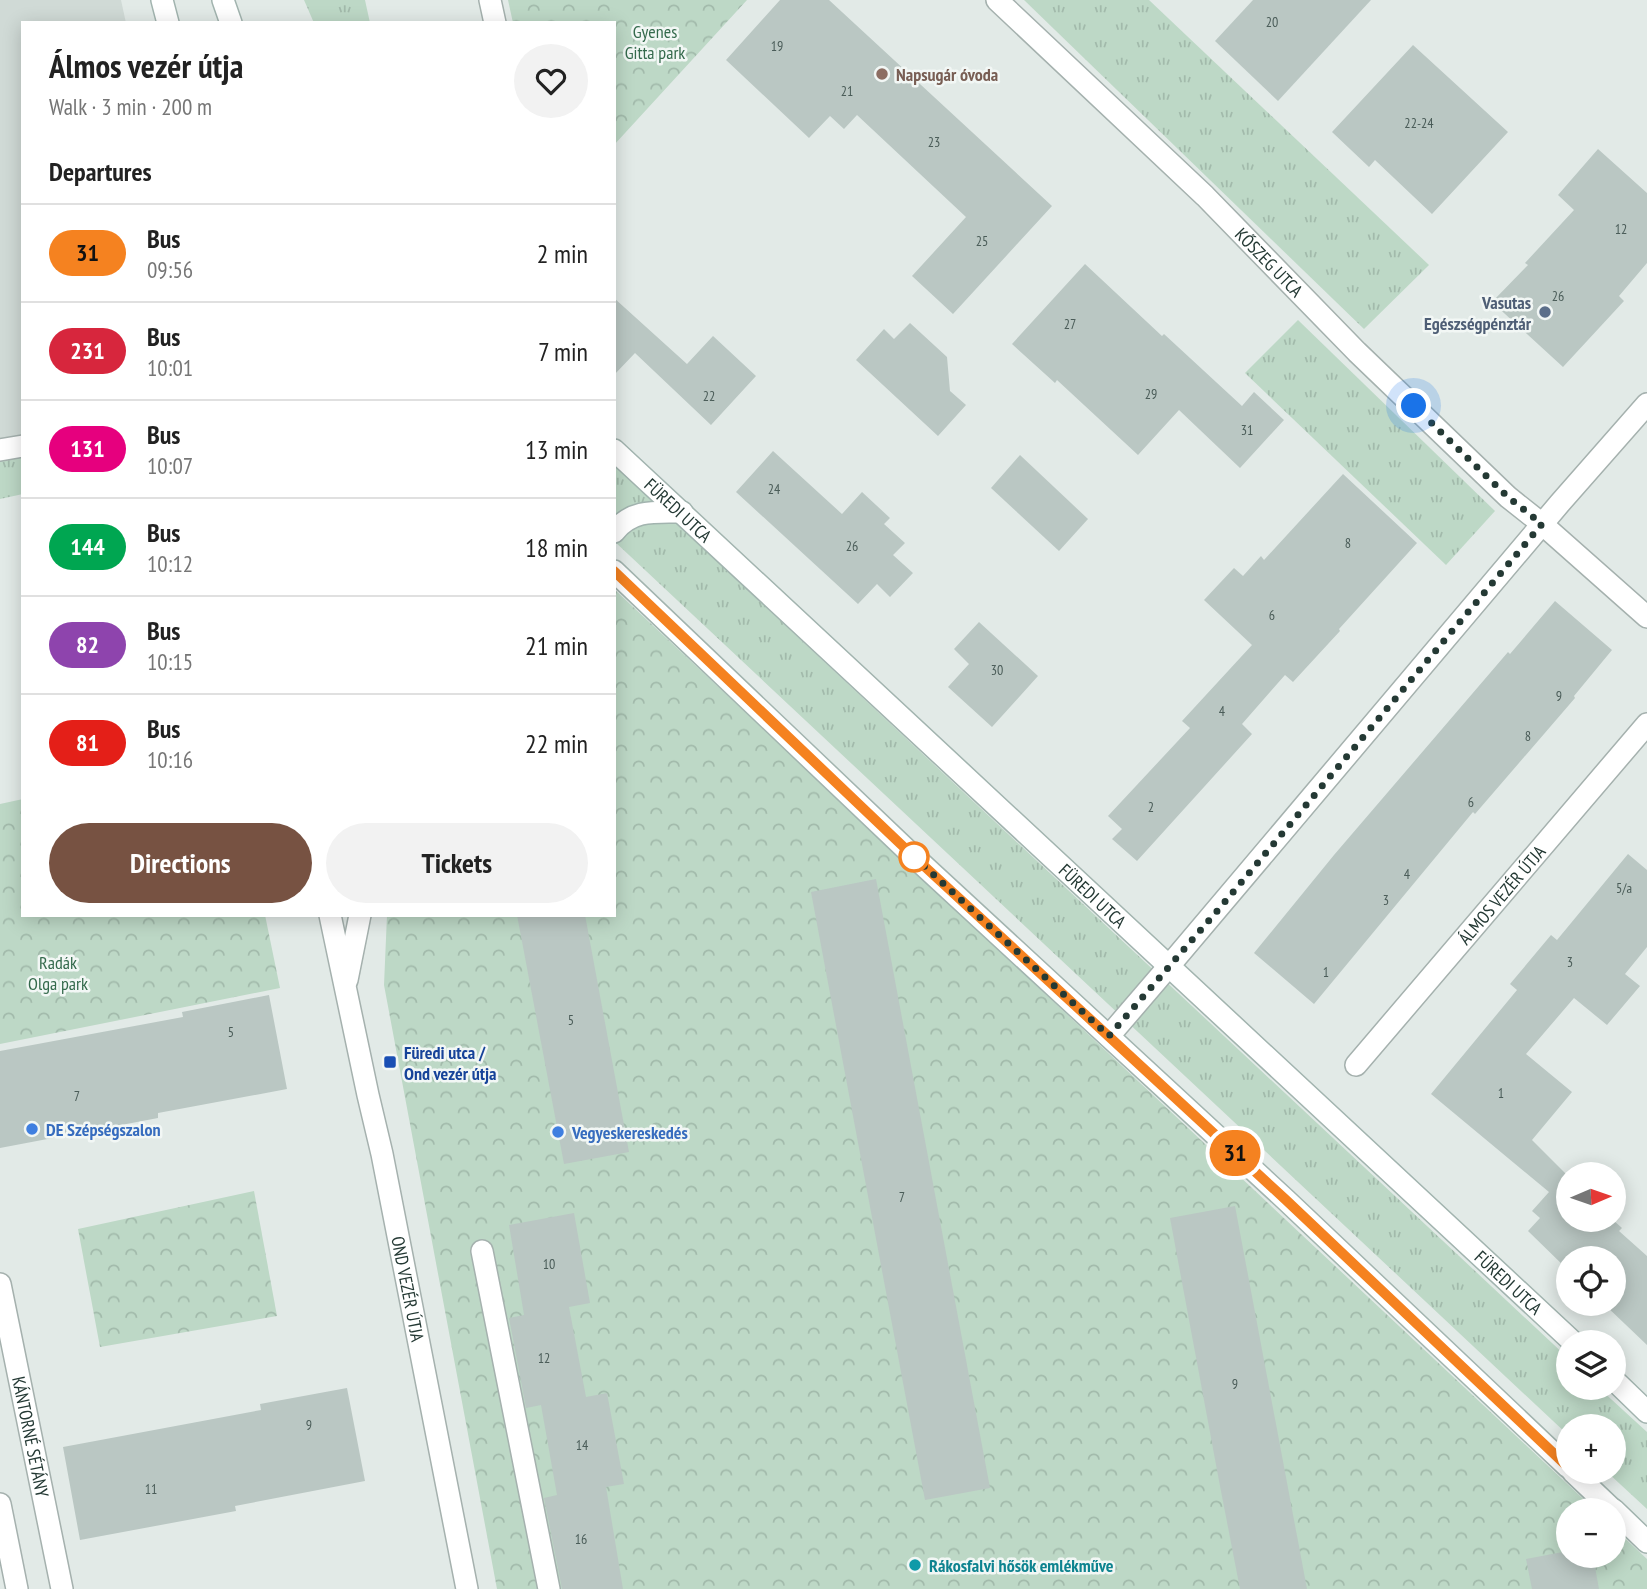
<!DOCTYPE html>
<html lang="en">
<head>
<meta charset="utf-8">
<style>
	:root { --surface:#fff; --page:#f2f2f2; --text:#222; --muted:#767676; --line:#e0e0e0; --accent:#775242 }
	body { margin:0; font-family:"PT Sans Narrow",sans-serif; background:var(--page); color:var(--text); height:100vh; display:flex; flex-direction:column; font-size:26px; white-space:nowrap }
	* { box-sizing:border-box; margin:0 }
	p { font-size:23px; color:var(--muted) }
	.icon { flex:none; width:38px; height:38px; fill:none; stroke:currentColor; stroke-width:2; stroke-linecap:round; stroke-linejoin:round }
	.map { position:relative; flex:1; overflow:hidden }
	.drawer { position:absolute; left:21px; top:21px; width:595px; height:896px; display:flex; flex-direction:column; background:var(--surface); border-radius:0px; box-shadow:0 4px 18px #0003 }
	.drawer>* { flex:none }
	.badge { padding:0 14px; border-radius:23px; font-size:24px; line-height:46px }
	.needle { width:46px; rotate:88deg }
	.controls { position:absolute; left:1556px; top:1162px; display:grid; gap:14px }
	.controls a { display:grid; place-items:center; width:70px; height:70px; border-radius:50%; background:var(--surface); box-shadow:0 4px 18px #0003; font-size:35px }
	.you { position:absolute; width:35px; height:35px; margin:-18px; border:5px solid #fff; border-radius:50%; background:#1a73e8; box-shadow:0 0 0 10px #1a73e833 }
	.map>.badge { position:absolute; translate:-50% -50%; box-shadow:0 0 0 4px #fff }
	h2 { padding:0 28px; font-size:26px; line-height:63px }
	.round { display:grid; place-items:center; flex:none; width:74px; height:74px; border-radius:37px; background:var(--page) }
	.head { display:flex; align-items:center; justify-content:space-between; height:119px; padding:0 28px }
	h1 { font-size:33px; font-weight:700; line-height:52px }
	.action { display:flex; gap:14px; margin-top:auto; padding:14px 28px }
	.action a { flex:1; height:80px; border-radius:42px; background:var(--accent); color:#fff; font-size:28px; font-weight:700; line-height:80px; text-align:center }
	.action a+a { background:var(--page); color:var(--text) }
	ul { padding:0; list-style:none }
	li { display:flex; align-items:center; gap:21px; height:98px; padding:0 28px; border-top:2px solid var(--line) }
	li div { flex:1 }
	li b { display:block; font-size:26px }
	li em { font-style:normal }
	li .badge { min-width:77px; font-weight:700; text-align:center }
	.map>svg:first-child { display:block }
	.built { fill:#d0dad6 }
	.grass { fill:url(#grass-tufts) }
	.park { fill:url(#park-crowns) }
	.building { fill:#bac7c3 }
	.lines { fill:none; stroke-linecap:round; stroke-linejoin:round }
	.service-casing { stroke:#a5b1ae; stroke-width:24 }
	.pedestrian-casing { stroke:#a5b1ae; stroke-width:24 }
	.minor-casing { stroke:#a5b1ae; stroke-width:24 }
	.tertiary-casing { stroke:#a5b1ae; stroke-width:24 }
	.secondary-casing { stroke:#a2b4af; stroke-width:24 }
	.service { stroke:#fff; stroke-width:21 }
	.pedestrian { stroke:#fff; stroke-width:21 }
	.minor { stroke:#fff; stroke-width:21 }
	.tertiary { stroke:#fff; stroke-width:21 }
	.secondary { stroke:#fff; stroke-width:21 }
	.line-casing { stroke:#fff; stroke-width:16 }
	.line { stroke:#f58220; stroke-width:10 }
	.walk { stroke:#243934; stroke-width:7; stroke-dasharray:0 12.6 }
	.education-dot { fill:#8d6e63; stroke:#f2f7f5; stroke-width:2.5 }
	.service-dot { fill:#5c6f8a; stroke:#f2f7f5; stroke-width:2.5 }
	.stop-dot { fill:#fff; stroke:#f58220; stroke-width:3.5 }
	.transit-dot { fill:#1a4fb4; stroke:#f2f7f5; stroke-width:2.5 }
	.shop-dot { fill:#3f7fe0; stroke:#f2f7f5; stroke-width:2.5 }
	.culture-dot { fill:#0f9aa8; stroke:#f2f7f5; stroke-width:2.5 }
	.labels { text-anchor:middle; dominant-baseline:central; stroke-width:5; stroke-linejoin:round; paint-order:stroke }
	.number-label { font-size:14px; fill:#4a5c58 }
	.park-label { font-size:18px; fill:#346a4c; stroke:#f2f7f5 }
	.education-label { font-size:18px; font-weight:bold; fill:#785e54; stroke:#f2f7f5; text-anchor:start }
	.street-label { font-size:18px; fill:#243934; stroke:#f2f7f5 }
	.service-label { font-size:18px; font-weight:bold; fill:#4e5e75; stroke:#f2f7f5; text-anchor:end }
	.transit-label { font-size:18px; font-weight:bold; fill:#164399; stroke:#f2f7f5; text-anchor:start }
	.shop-label { font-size:18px; font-weight:bold; fill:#366cbe; stroke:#f2f7f5; text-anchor:start }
	.culture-label { font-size:18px; font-weight:bold; fill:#0d838f; stroke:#f2f7f5; text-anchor:start }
</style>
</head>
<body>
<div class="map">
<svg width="1647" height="1589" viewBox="0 0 1647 1589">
	<defs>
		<pattern id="grass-tufts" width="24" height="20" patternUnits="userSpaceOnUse" patternTransform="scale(1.75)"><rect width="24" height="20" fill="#bdd8c6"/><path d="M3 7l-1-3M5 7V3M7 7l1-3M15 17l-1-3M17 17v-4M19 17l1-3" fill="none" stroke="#a2baab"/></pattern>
		<pattern id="park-crowns" width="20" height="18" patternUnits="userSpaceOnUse" patternTransform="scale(1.75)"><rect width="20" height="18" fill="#bdd8c6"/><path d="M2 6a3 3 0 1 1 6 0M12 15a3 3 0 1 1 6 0" fill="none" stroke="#a2baab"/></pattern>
	</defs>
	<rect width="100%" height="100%" fill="#e2eae7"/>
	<path class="built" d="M0 0H121L126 23H23V440L0 445Z"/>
	<g class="grass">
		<path d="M304 0H365L370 23H314Z"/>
		<path d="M1024 0H1149L1429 265 1364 329Z"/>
		<path d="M1298 320 1495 511 1446 565 1245 373Z"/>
		<path d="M23 446V494L0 499V450Z"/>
		<path d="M614 465 1568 1358V1388H1599L1647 1432V1509L1607 1472H1614V1426H1568V1435L614 541Z"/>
	</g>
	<g class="park">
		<path d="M508 0H747L614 145V23H513Z"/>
		<path d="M614 589 1595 1510H1568V1556H1614V1528L1647 1559V1589H497L384 985 387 915H614Z"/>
		<path d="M23 799V915H265L280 988 0 1044V804Z"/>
		<path d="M254 1191 277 1316 100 1347 78 1229Z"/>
	</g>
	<g class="building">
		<path d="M780 0H829L1052 206 953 314 912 276 966 217 857 115 844 129 830 116 809 138 726 60Z"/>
		<path d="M1253 0H1371L1278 101 1215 41Z"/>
		<path d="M1413 45 1508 132 1432 214 1375 160 1369 167 1332 132Z"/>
		<path d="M1598 149 1647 193V263L1619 296 1624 301 1563 367 1492 302 1528 265 1525 263 1574 210 1558 195Z"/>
		<path d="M1085 264 1162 336 1164 334 1242 406 1254 392 1284 420 1240 468 1179 410 1138 455 1057 380 1055 383 1012 344Z"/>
		<path d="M614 298 687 364 713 336 756 376 711 425 635 353 614 375Z"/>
		<path d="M910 323 947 357 950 391 966 405 938 436 856 360 884 329 894 339Z"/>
		<path d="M773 451 842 514 862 492 890 518 884 524 905 543 893 555 913 573 890 597 877 584 858 604 736 492Z"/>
		<path d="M1020 455 1088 519 1059 551 991 488Z"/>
		<path d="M1343 474 1417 543 1339 629 1340 631 1293 682 1285 675 1242 724 1252 734 1137 861 1112 839 1122 829 1108 816 1190 728 1182 721 1252 645 1204 600 1234 568 1243 576 1261 556 1264 560Z"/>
		<path d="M1555 601 1612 650 1574 696 1575 698 1475 814 1473 812 1314 1004 1254 953 1334 855 1508 652 1510 654Z"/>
		<path d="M979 622 1038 676 992 727 948 687 969 664 954 649Z"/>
		<path d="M1628 854 1647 870V947L1625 974 1640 986 1607 1025 1574 998 1526 1054 1572 1092 1532 1140 1568 1176V1220H1613L1622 1228 1619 1231 1647 1256V1345L1604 1304H1614V1258H1568V1270L1528 1231 1540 1218 1532 1211 1549 1192 1431 1094 1517 990 1510 984 1551 935 1557 940Z"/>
		<path d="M876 879 990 1488 925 1500 811 892Z"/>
		<path d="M517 915H585L629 1152 564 1164Z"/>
		<path d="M269 995 287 1089 158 1113V1118L0 1148V1051L183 1017 182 1012Z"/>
		<path d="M1235 1206 1307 1589H1240L1220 1486 1170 1218Z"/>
		<path d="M574 1213 590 1303 569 1307 586 1397 607 1393 624 1484 606 1487 623 1589H562L544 1498 557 1495 541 1405 526 1408 509 1318 524 1315 509 1225Z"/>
		<path d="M347 1388 365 1481 235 1506 236 1511 80 1540 63 1447 261 1410 260 1404Z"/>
		<path d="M1568 1551V1556H1593L1599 1589H1532L1526 1559Z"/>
	</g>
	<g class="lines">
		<g class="service-casing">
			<g id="service">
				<path d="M490 0 495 23"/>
				<path d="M0 450 23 446"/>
				<path d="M1109 1036 1169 966"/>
				<path d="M0 1504 17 1589"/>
			</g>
		</g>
		<g class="pedestrian-casing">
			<g id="pedestrian">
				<path id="s1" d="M0 1284 62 1589"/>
			</g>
		</g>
		<g class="minor-casing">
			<g id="minor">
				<path id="s2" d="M997 0 1205 196 1357 352 1508 497 1542 524 1647 617"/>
				<path d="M1169 966 1560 503 1647 404"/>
				<path id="s3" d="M1356 1065 1647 724"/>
				<path d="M482 1251 549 1589"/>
			</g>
		</g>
		<g class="tertiary-casing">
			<g id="tertiary">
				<path id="s4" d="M330 915 368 1095 382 1154 467 1589"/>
				<path d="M347 980 360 915"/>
			</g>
		</g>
		<g class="secondary-casing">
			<g id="secondary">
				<path d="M162 0 168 23"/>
				<path d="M223 0 231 23"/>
				<path id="s5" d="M614 450 1573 1342"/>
				<path d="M614 532C632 509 655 512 682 512"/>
				<path d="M614 571 910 853 1286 1200 1568 1467"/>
				<path d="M1614 1380 1647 1412"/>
				<path d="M1573 1472 1613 1510"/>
				<path d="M1614 1510 1647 1542"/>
			</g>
		</g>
		<use href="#service" class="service"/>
		<use href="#pedestrian" class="pedestrian"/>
		<use href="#minor" class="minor"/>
		<use href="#tertiary" class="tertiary"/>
		<use href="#secondary" class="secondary"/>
	</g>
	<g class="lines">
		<g class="line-casing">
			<path id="line" d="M614 571 910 853 1286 1200 1568 1467"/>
		</g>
		<use href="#line" class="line"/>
		<path class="walk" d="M914 857 910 853 1109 1036 1218 910 1542 524 1508 497 1414 406"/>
	</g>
	<circle class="education-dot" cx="882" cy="74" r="7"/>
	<circle class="service-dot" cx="1545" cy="312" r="7"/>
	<circle class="stop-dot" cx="914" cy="857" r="14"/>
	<rect class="transit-dot" x="383" y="1055" width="14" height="14" rx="3.5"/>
	<g class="shop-dot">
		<circle cx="32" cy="1129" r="7"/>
		<circle cx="558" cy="1132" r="7"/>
	</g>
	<circle class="culture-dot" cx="915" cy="1565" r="7"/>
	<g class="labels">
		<g class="number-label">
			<text x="1272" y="22">20</text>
			<text x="777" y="46">19</text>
			<text x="847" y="91">21</text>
			<text x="1419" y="123">22-24</text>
			<text x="934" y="142">23</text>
			<text x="1621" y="229">12</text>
			<text x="982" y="241">25</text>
			<text x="1558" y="296">26</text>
			<text x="1070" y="324">27</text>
			<text x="1151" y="394">29</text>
			<text x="709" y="396">22</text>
			<text x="1247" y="430">31</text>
			<text x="774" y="489">24</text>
			<text x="1348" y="543">8</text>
			<text x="852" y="546">26</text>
			<text x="1272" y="615">6</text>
			<text x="997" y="670">30</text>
			<text x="1559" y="696">9</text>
			<text x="1222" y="711">4</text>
			<text x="1528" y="736">8</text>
			<text x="1471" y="802">6</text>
			<text x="1151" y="807">2</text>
			<text x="1407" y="874">4</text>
			<text x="1624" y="888">5/a</text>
			<text x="1386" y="900">3</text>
			<text x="1570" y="962">3</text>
			<text x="1326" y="972">1</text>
			<text x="571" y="1020">5</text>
			<text x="231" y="1032">5</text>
			<text x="1501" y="1093">1</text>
			<text x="77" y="1096">7</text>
			<text x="902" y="1197">7</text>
			<text x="549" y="1264">10</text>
			<text x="544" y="1358">12</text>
			<text x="1235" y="1384">9</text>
			<text x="309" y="1425">9</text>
			<text x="582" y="1445">14</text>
			<text x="151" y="1489">11</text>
			<text x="581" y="1539">16</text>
		</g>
		<g class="park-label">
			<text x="655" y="31">Gyenes<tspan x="655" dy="21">Gitta park</tspan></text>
			<text x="58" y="962">Radák<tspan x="58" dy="21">Olga park</tspan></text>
		</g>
		<g class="education-label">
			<text x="896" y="74">Napsugár óvoda</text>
		</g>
		<g class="street-label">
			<text stroke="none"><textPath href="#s2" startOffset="378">KŐSZEG UTCA</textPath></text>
			<text stroke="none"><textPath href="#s5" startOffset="88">FÜREDI UTCA</textPath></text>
			<text stroke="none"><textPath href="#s3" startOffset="224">ÁLMOS VEZÉR ÚTJA</textPath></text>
			<text stroke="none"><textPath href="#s5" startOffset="654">FÜREDI UTCA</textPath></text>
			<text stroke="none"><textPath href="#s5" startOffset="1222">FÜREDI UTCA</textPath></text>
			<text stroke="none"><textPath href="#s4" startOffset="382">OND VEZÉR ÚTJA</textPath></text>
			<text stroke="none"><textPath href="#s1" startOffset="156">KÁNTORNÉ SÉTÁNY</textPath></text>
		</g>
		<g class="service-label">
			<text x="1531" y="302">Vasutas<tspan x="1531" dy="21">Egészségpénztár</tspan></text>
		</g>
		<g class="transit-label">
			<text x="404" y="1052">Füredi utca /<tspan x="404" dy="21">Ond vezér útja</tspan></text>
		</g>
		<g class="shop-label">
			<text x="46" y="1129">DE Szépségszalon</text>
			<text x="572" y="1132">Vegyeskereskedés</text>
		</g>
		<g class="culture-label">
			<text x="929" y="1565">Rákosfalvi hősök emlékműve</text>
		</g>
	</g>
</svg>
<div class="controls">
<a><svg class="needle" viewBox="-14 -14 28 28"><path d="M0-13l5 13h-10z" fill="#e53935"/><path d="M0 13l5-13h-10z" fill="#767676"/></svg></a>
<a><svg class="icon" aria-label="locate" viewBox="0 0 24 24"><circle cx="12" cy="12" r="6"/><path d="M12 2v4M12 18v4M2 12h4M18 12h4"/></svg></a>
<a><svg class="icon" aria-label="layers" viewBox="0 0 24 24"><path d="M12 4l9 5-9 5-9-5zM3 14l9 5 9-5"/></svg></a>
<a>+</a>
<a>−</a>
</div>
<div class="you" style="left:1414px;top:406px"></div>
<b class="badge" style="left:1235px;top:1153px;background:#f58220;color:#111">31</b>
<section class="drawer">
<div class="head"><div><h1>Álmos vezér útja</h1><p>Walk · 3 min · 200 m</p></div><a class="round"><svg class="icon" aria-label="heart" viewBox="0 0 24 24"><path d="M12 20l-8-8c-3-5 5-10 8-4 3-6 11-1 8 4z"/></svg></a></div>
<h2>Departures</h2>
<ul>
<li><span class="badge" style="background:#f58220;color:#111">31</span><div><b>Bus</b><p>09:56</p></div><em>2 min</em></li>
<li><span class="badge" style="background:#d7263d;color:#fff">231</span><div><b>Bus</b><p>10:01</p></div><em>7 min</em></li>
<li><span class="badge" style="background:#e6007e;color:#fff">131</span><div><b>Bus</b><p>10:07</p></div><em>13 min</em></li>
<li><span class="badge" style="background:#00a651;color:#fff">144</span><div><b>Bus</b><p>10:12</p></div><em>18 min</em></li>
<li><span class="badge" style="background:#8e44ad;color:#fff">82</span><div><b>Bus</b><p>10:15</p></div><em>21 min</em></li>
<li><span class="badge" style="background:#e41f18;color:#fff">81</span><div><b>Bus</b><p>10:16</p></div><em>22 min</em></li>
</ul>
<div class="action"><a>Directions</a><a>Tickets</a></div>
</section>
</div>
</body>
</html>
